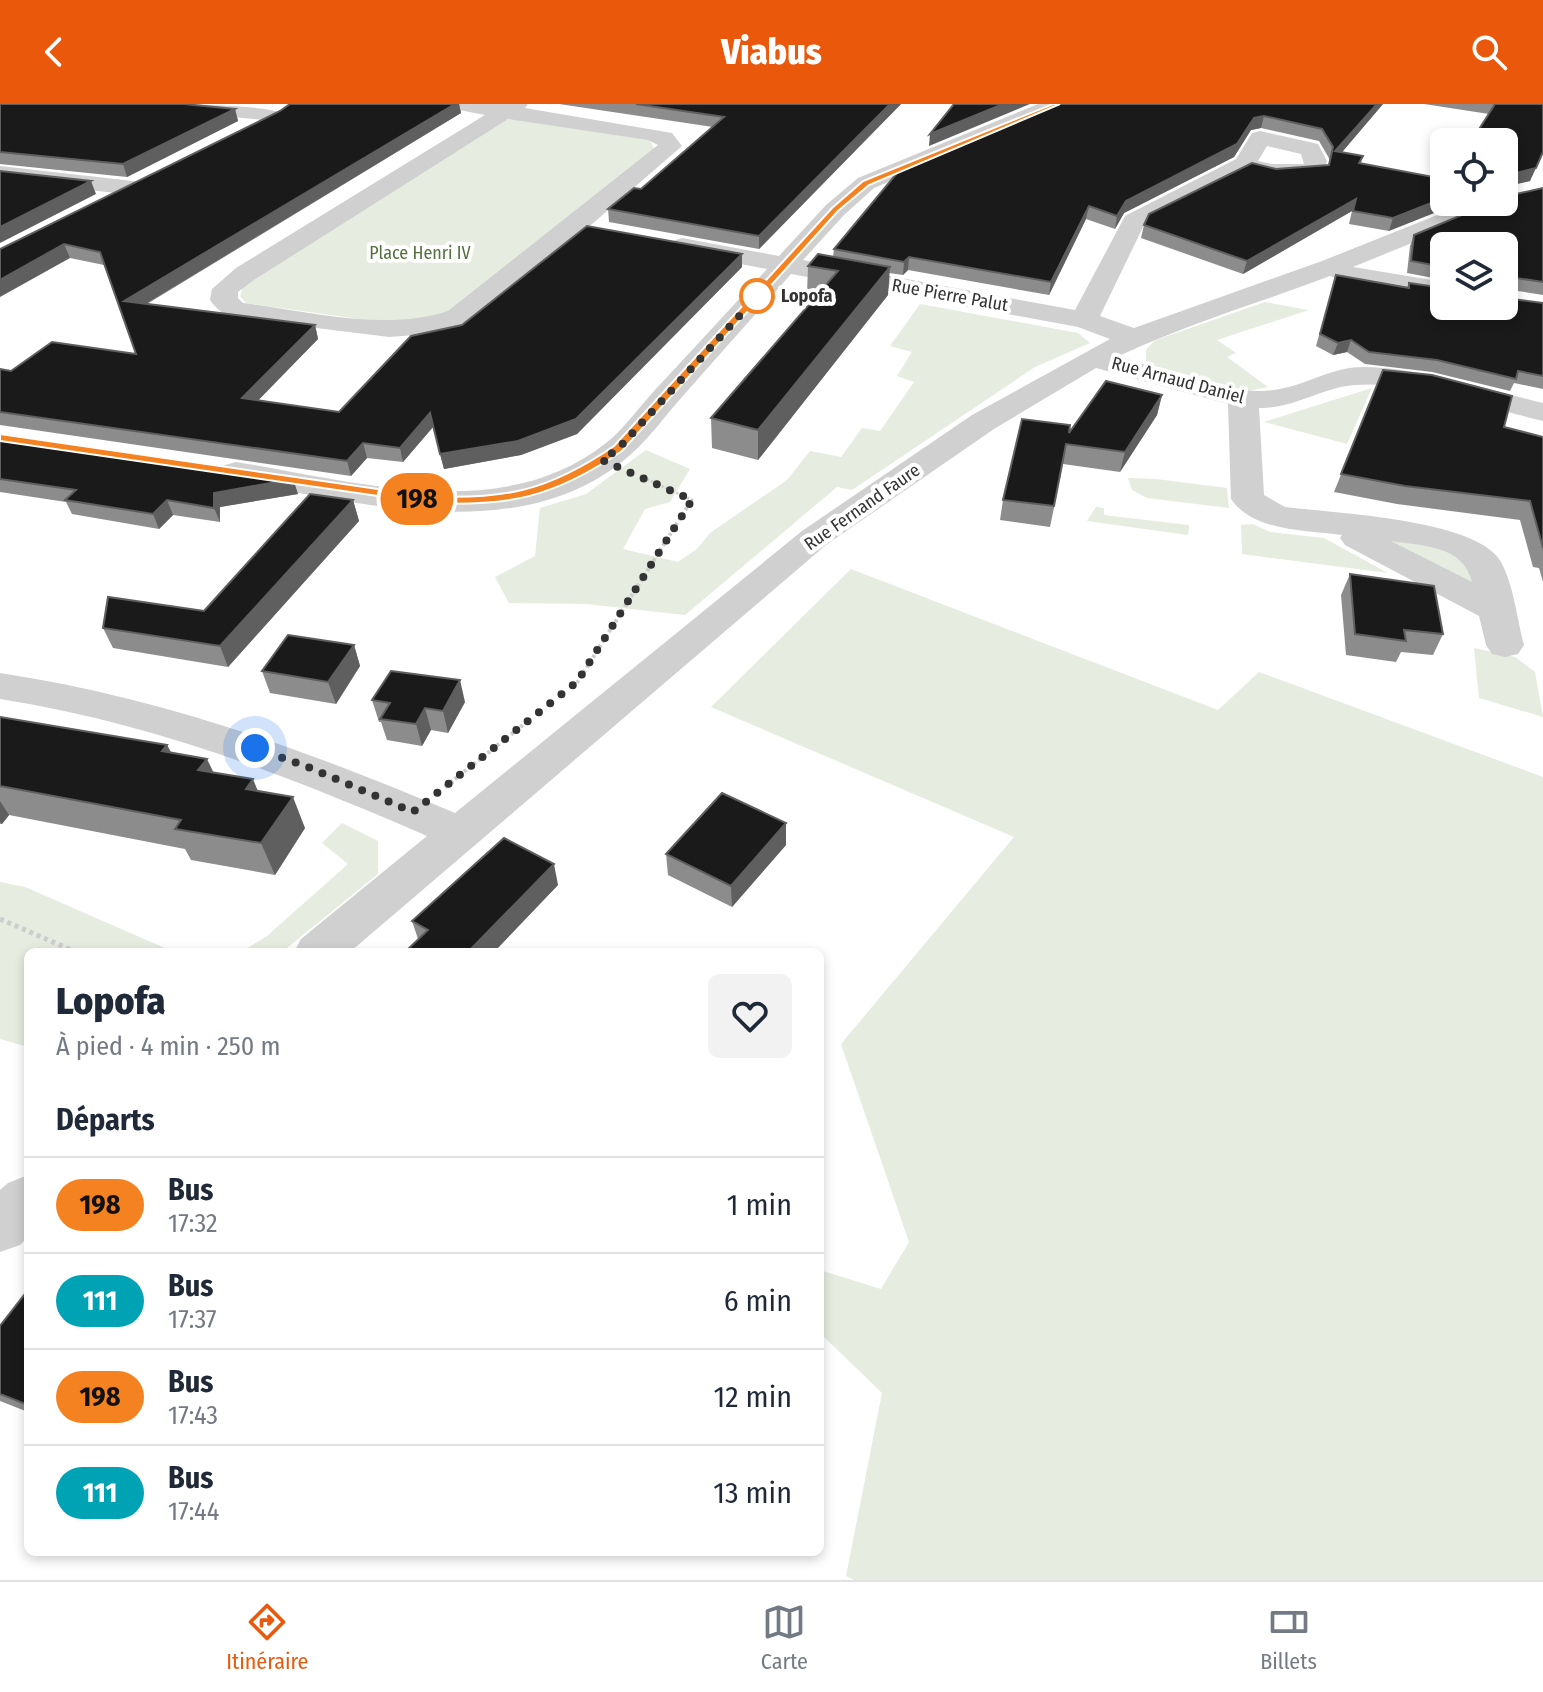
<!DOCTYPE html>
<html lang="fr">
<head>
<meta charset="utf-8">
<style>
	:root { --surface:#fff; --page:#f2f2f3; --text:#1f2937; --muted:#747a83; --line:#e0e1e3; --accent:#ea580c }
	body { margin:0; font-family:"Fira Sans Condensed",sans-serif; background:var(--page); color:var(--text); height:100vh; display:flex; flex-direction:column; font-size:30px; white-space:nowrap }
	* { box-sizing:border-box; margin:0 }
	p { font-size:26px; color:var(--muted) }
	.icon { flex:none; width:44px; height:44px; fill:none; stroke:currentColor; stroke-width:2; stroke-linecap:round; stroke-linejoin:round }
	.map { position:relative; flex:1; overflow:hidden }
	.panel { position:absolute; left:24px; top:844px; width:800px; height:608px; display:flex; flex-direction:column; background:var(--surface); border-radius:12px; box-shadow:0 4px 12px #0003 }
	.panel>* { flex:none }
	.badge { padding:0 16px; border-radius:26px; font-size:28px; line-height:52px }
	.tools { position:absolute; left:1430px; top:24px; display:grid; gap:16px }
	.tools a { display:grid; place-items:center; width:88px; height:88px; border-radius:12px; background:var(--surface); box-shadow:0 4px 12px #0003; font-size:40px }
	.you { position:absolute; width:40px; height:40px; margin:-20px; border:6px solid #fff; border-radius:50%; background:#1a73e8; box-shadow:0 0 0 12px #1a73e833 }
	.map>.badge { position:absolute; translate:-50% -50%; box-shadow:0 0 0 4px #fff }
	h2 { padding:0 32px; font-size:30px; line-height:72px }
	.round { display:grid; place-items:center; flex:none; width:84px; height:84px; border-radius:12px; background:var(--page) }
	.overview { display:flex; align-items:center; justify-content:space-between; height:136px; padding:0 32px }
	h1 { font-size:38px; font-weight:800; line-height:60px }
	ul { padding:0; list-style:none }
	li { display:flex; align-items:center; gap:24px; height:96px; padding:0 32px; border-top:2px solid var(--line) }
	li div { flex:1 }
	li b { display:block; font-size:30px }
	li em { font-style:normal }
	li .badge { min-width:88px; font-weight:700; text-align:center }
	header { display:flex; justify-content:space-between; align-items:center; height:104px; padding:0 32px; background:var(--accent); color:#fff; font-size:36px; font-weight:800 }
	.tabs { display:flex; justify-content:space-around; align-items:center; height:112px; border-top:2px solid var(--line); background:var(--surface); font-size:22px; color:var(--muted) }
	.tabs a { display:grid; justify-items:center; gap:4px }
	.tabs .active { color:var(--accent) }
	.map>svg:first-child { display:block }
	.green { fill:#e6ecdf }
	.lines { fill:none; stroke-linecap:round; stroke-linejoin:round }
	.path-far2 { stroke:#cdcdcd; stroke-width:3; stroke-dasharray:2 2; stroke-linecap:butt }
	.path-far1 { stroke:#cdcdcd; stroke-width:4; stroke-dasharray:3 3; stroke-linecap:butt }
	.path { stroke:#cdcdcd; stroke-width:5; stroke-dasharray:4 4; stroke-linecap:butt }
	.minor { fill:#d0d0d0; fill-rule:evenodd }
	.wall { fill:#8c8c8c }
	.shaded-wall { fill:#5f5f5f }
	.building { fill:#1a1a1a; stroke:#5f5f5f; stroke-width:2 }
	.line { fill:#f58220; stroke:#fff; stroke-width:2 }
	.walk { stroke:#333; stroke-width:8; stroke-dasharray:0 14.4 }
	.stop-dot { fill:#fff; stroke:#f58220; stroke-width:4 }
	.labels { text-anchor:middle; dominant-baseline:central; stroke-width:8; stroke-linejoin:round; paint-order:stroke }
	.far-park-label { font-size:18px; fill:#56703f; stroke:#fff }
	.far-street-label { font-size:18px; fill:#333; stroke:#fff }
	.far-stop-label { font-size:18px; font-weight:bold; fill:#333; stroke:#fff; text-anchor:start }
</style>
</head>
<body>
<header><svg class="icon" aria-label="back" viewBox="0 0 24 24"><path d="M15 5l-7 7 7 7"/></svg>Viabus<svg class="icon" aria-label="search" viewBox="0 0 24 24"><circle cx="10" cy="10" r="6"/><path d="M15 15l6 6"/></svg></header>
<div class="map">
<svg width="1543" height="1476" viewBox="0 0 1543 1476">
	<rect width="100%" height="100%" fill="#fff"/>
	<g class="green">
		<path d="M514 14 649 35 655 46 448 211 401 221 246 199 240 192 243 183 500 17Z"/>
		<path d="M1265 198 1309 206 1217 236 1236 249 1227 253 1268 283 1248 287 1157 263 1146 257V245L1156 236Z"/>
		<path d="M920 200 1078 229 1090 239 1035 263 852 386 837 383 685 511 587 500 509 499 495 473 535 452 540 404 586 390 646 346 690 365 670 398 645 405 623 445 678 458 697 445 710 429 787 376 810 347 841 353 862 324 880 327 914 278 897 272 912 248 890 242Z"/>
		<path d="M1372 284 1347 340 1264 318Z"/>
		<path d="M1128 374 1156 375 1227 384 1229 404 1147 394 1132 386Z"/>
		<path d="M1096 403 1104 404V411L1189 421 1188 431 1087 417Z"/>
		<path d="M1253 420 1270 428 1324 434 1388 469 1242 450 1241 421Z"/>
		<path d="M1363 431 1442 440 1475 458 1476 485 1399 441 1377 438Z"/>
		<path d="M851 465 1218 606 1259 568 1543 673V1476H854L846 1472 882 1289 820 1229V1166L881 1185 909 1138 841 940 1014 733 711 603Z"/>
		<path d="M1474 544 1515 553 1535 568 1543 613 1479 594Z"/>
		<path d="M342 719 378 737V770L282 848H241L267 832 348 760 322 739Z"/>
		<path d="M0 778 25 783 174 848H28V943L0 935Z"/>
	</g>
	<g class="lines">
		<path class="path-far2" d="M640 372 692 396 690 399"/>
		<g class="path-far1">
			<path d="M577 579 691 397"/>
			<path d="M450 679 528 617"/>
		</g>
		<g class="path">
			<path d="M445 683 453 677"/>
			<path d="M0 815 76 848"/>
		</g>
		<g class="minor">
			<path d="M150 0C174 0 272 0 285 11L274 17 161 6Z"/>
			<path d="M445 0H528L525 4 672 29 682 42 584 127 468 219 430 230 389 233 235 214C224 211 217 206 210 196L212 185 236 164 485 11 449 4ZM508 15 648 36 658 41 448 207C384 228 309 207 243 199L238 194V188L254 176Z"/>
			<path d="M1038 0H1067L1063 4 874 84 844 111 803 156 1075 206 1125 112 1236 55 1252 29 1260 27 1318 40 1327 57 1322 72 1272 74 1248 68 1144 121 1100 212 1134 224 1322 157 1470 98H1503L1500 103 1353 163 1444 178V194L1345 178 1330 172C1259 199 1187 220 1119 252 1159 266 1233 292 1274 286 1305 282 1331 263 1363 263 1424 264 1484 285 1543 299V317C1483 303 1417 276 1354 281 1321 284 1293 305 1259 304L1264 391 1285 403C1333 409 1478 415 1501 458 1514 482 1517 515 1524 541L1518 550 1505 553 1492 550 1486 541 1479 512 1345 441 1340 434 1342 431C1306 426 1254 428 1231 395L1228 300 1096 264 994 325 826 441 350 848H294L301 835 427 732C286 671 152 619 0 595V569C159 593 307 646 455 709L802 427 972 311 1110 235 1078 223 791 170C755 211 718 252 682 293 665 312 649 335 629 352 522 445 360 398 236 378L225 375 220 368 225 361 236 358C355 377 501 422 606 339 624 325 639 303 655 286 692 246 730 205 767 165L673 147 669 142 673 137 682 134 779 152 826 101 858 74ZM1267 42 1301 50 1304 60H1272L1258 57ZM1391 437C1423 442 1463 441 1472 478Z"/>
			<path d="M0 62 133 77 141 79 145 84 141 89 133 91 0 76Z"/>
			<path d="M28 1071V1133L20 1141 0 1148V1086L8 1079Z"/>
		</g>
	</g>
	<g class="wall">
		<path d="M0 0 235 5 238 17 127 73 0 60Z"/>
		<path d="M290 0H459L461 9 147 200 315 221 318 235 258 296 339 308 462 221 742 150V163L577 330 521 351 444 365 433 323 403 358 367 354 351 372 0 321V265L11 267 136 250 104 161 70 154 0 145 280 7Z"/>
		<path d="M559 0H901L759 145 609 118 608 105 641 85 713 23Z"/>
		<path d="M1054 0H1383L1341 49 1363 52 1361 59 1444 75 1389 127 1349 120 1352 107 1243 170 1141 134 1144 121 1276 65 1328 61 1330 56 1319 37 1261 24 1251 26 1234 53 1124 109 1115 125 1086 115 1049 191 908 166 903 171 889 169 888 191 758 356 712 344 711 314 817 192 807 190 808 162 833 153 834 145Z"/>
		<path d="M1424 0H1543L1530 77 1506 82 1504 88V38L1489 10Z"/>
		<path d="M1543 84V191L1506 185 1444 142V176L1407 169 1410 142 1414 131Z"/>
		<path d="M1336 171 1407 183 1409 179 1444 202 1543 199V285L1514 279 1510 287 1432 268 1365 260 1347 248 1333 251 1316 242Z"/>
		<path d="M1383 266 1504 323 1543 333V478L1539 464 1533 463 1520 416 1397 400 1334 388Z"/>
		<path d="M1162 291 1157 311 1120 368 1063 360 1050 423 1000 416 1003 396 1069 329Z"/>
		<path d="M0 332 293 375 298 390 220 403V418L173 411 159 425 72 410 66 398 0 388Z"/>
		<path d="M353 396 359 417 228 563 113 544 103 524 204 507Z"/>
		<path d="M1350 470 1443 530 1433 551 1401 548 1396 558 1346 551 1341 491Z"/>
		<path d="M354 541 360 562 336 600 270 589 262 567Z"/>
		<path d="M372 596 465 598 448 629 431 626 422 642 387 636 381 618H379Z"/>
		<path d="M0 613 167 641 171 648 214 669 258 687 305 724 275 771 191 756 185 745 9 711 2 720H0Z"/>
		<path d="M786 719V741L732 803 668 771 666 750Z"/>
		<path d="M558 781 494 848H406V847L418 835 412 817Z"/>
		<path d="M28 1186V1308L0 1297V1222Z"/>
	</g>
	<g class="shaded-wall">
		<path d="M455 0H459L461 9 129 210 124 197Z"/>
		<path d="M890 0H901L759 145V132Z"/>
		<path d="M1003 0H1030L929 42 930 30Z"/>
		<path d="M1377 0H1383L1332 60 1335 47Z"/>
		<path d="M235 5 238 17 127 73 123 60Z"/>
		<path d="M1264 12 1261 24 1251 26 1234 53 1124 109 1115 125 1117 112 1126 97 1254 14Z"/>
		<path d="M1543 49 1530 77 1504 83 1508 71Z"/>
		<path d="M91 77 96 90 0 139V123Z"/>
		<path d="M1444 94V98H1462L1389 127 1393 114Z"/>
		<path d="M1356 95 1352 107 1243 170 1247 157Z"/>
		<path d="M1089 102 1086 115 1049 191 1051 178Z"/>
		<path d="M64 140 70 154 0 193V176Z"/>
		<path d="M742 150V163L577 330 521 351 444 365 440 350Z"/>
		<path d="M909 153 908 166 903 171 904 158Z"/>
		<path d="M890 163 888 191 758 356V326Z"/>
		<path d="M315 221 318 235 247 308 242 294Z"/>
		<path d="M1351 236 1347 248 1333 251 1338 239Z"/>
		<path d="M1162 291 1157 311 1120 368 1125 348Z"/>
		<path d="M430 309 433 323 403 358 400 344Z"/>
		<path d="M363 339 367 354 351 372 347 357Z"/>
		<path d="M293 375 298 390 220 403V418L214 404V389Z"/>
		<path d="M167 396 173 411 159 425 153 410Z"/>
		<path d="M353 396 359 417 228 563 220 542Z"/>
		<path d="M354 541 360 562 336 600 328 578Z"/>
		<path d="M460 576 465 598 448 629 443 607Z"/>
		<path d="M425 604 431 626 422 642 416 620Z"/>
		<path d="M167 641 183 673 162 647Z"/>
		<path d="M207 655 222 686 198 666Z"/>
		<path d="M253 675 266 707 246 685Z"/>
		<path d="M293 693 305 724 275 771 261 739Z"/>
		<path d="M0 697 9 711 2 720 0 718Z"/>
		<path d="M786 719V741L732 803 731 782Z"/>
		<path d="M554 760 558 781 494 848H468Z"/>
	</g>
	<g class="building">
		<path d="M0 0H184L235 5 123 60 0 48Z"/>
		<path d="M290 0H455L124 197 315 221 242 294 339 308 411 232 462 221 587 122 742 150 576 315 518 337 440 350 430 309 400 344 363 339 347 357 0 308V265L11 267 52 238 136 250 100 148 64 140 0 176V145L280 7Z"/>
		<path d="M636 0H890L759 132 608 105 634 84 641 85 724 13Z"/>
		<path d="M954 0H1003L930 30Z"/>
		<path d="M1054 0H1377L1335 47 1363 52 1359 59 1444 75V94L1393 114 1353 107 1356 95 1247 157 1144 121 1149 110 1252 59 1276 65 1329 61 1333 43 1322 25 1264 12 1254 14 1237 40 1126 97 1117 112 1089 102 1051 178 909 153 904 158 834 145 902 63Z"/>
		<path d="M1495 0H1543V48L1536 64 1508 71 1506 82H1504V38H1471Z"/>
		<path d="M0 67 91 77 0 123Z"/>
		<path d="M1543 84V178L1510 173 1506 176V187L1504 188V142H1444V163L1411 157 1414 131 1493 98H1504V93L1507 92Z"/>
		<path d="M818 150 890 163 758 326 711 314 838 167 808 162Z"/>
		<path d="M1336 171 1409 184V179L1444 184V202H1504V194L1543 199V272L1518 267 1516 275 1437 256 1369 248 1351 236 1338 239 1320 230Z"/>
		<path d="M1383 266 1432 271 1512 292 1504 323 1543 333V444L1530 397 1405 382 1341 370Z"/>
		<path d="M1106 277 1162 291 1125 348 1066 340 1054 402 1003 396 1022 315 1070 321 1069 329Z"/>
		<path d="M0 332 293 375 214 389V404L167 396 153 410 65 396 76 386 0 375Z"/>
		<path d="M310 390 353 396 220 542 103 524 108 493 204 507Z"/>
		<path d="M1350 470 1434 482 1443 530 1404 526 1406 537 1355 530Z"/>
		<path d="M288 531 354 541 328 578 262 567Z"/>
		<path d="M391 567 460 576 443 607 425 604 416 620 380 615 390 599 372 596Z"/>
		<path d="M0 613 167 641 162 647 207 655 198 666 253 675 246 685 293 693 261 739 175 725 181 716 0 682Z"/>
		<path d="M722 689 786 719 731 782 666 750Z"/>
		<path d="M504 734 554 760 468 848H408L406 847 428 826 412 817Z"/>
		<path d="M28 1186V1301L0 1290V1222Z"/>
	</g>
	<path class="line" d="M1053 0H1060L869 81 838 107 622 347C553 394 508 403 426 399L0 337V330L426 392C505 396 548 387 614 342L832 104 863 77Z"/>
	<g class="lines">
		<path class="walk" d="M255 644 308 663 413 708 577 578 692 396 602 356 618 345 763 186 757 192"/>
	</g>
	<circle class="stop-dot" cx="757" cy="192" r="16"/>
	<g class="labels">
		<g class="far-park-label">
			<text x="420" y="149">Place Henri IV</text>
		</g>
		<g class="far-street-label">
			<text transform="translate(950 191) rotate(10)">Rue Pierre Palut</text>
			<text transform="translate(1178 276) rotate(15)">Rue Arnaud Daniel</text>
			<text transform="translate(862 403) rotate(-35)">Rue Fernand Faure</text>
		</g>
		<g class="far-stop-label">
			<text x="781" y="192">Lopofa</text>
		</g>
	</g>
</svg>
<div class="tools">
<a><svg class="icon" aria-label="locate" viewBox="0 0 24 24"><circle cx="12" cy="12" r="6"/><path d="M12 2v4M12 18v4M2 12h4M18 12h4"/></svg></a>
<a><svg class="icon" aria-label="layers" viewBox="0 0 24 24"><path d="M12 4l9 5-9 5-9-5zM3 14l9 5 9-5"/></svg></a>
</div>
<div class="you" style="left:255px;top:644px"></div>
<b class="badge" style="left:417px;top:395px;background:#f58220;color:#111">198</b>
<section class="panel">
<div class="overview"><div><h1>Lopofa</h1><p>À pied · 4 min · 250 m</p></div><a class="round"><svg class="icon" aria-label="heart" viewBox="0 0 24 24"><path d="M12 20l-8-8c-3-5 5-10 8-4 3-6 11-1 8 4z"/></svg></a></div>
<h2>Départs</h2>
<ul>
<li><span class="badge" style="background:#f58220;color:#111">198</span><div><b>Bus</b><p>17:32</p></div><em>1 min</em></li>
<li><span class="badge" style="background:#00a3b4;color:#fff">111</span><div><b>Bus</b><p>17:37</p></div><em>6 min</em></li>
<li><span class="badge" style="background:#f58220;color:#111">198</span><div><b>Bus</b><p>17:43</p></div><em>12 min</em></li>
<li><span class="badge" style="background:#00a3b4;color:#fff">111</span><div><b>Bus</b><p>17:44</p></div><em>13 min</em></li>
</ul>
</section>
</div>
<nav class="tabs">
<a class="active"><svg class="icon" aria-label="directions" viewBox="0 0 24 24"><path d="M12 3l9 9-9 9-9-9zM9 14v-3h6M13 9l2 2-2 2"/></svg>Itinéraire</a>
<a><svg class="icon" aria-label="map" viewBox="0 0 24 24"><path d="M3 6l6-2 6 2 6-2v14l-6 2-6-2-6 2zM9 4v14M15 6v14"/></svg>Carte</a>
<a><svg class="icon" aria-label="tickets" viewBox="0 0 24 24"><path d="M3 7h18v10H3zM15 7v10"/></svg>Billets</a>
</nav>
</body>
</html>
